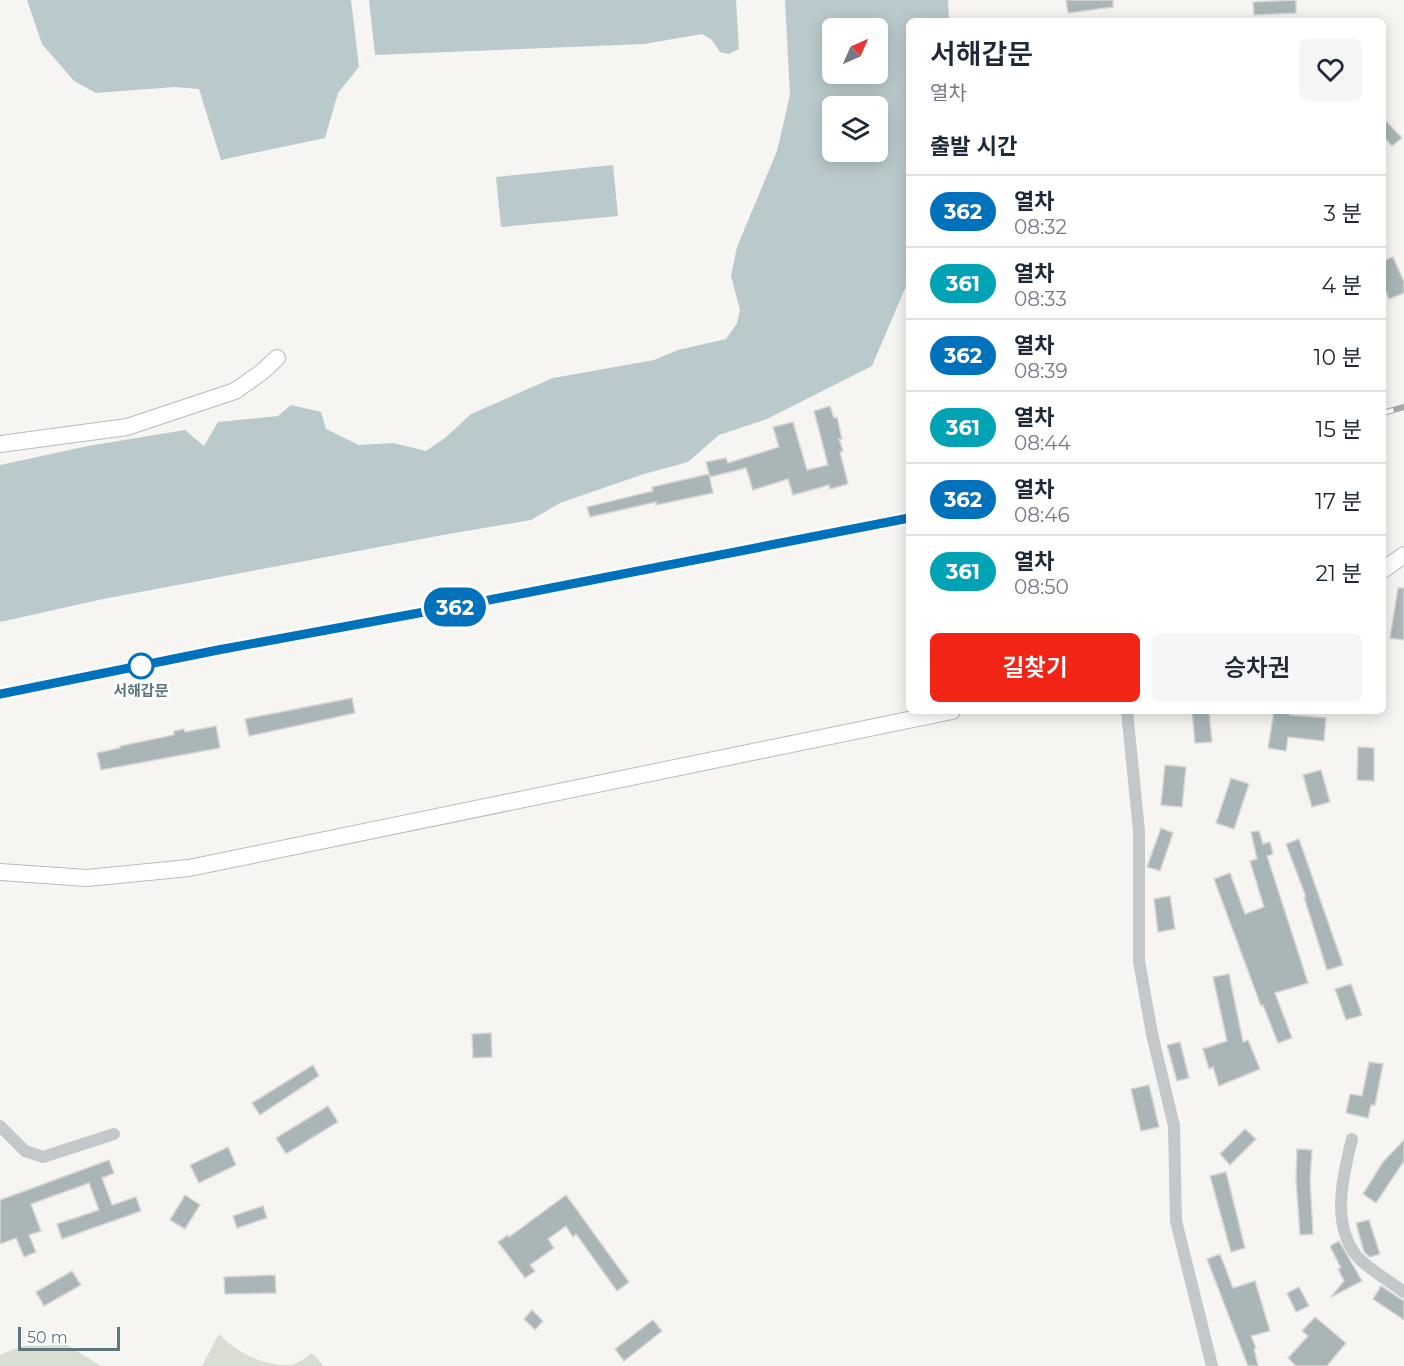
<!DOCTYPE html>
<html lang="ko">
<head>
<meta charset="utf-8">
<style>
	:root { --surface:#fff; --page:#f6f6f7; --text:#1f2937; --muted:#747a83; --line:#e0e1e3; --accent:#f22415 }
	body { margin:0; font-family:Montserrat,"Noto Sans KR",sans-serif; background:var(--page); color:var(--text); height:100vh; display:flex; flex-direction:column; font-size:22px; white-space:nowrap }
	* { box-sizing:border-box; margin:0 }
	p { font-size:20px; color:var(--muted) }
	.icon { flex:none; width:33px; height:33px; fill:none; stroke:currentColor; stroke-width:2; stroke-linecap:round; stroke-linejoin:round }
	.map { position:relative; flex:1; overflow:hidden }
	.side { position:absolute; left:906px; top:18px; width:480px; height:696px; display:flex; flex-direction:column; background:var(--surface); border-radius:9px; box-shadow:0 3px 15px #0003 }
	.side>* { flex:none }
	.badge { padding:0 12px; border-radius:20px; font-size:21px; line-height:39px }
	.needle { width:39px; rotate:45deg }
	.tools { position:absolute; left:822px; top:18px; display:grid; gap:12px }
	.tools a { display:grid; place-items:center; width:66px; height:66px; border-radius:9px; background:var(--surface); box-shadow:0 3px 15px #0003; font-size:30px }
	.scale { position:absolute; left:18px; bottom:15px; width:102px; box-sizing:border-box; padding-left:6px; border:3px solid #5e767f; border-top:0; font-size:16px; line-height:21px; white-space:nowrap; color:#5e767f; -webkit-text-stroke:4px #fff; paint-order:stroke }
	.map>.badge { position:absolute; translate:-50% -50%; box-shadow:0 0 0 3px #fff }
	h2 { padding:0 24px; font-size:22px; line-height:54px }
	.round { display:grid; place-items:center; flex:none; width:63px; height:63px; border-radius:9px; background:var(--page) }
	.summary { display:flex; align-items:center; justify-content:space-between; height:102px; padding:0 24px }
	h1 { font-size:28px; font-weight:600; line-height:45px }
	.button { display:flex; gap:12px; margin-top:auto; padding:12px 24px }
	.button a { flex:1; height:69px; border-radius:9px; background:var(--accent); color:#fff; font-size:24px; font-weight:600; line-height:69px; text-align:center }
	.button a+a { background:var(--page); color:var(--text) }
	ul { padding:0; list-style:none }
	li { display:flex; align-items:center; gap:18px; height:72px; padding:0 24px; border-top:2px solid var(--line) }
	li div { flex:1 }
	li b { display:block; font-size:22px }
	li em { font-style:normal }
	li .badge { min-width:66px; font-weight:700; text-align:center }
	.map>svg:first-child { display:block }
	.green { fill:#d8ded2 }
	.water { fill:#bacacc; fill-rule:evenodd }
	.pier { fill:#f6f5f1 }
	.building { fill:#a9b5b7; stroke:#d7d6d4; stroke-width:1.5 }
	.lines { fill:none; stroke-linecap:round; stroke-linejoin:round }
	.secondary-casing { stroke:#b5bcbf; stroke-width:18 }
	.street { stroke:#c3c8ca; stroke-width:12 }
	.secondary { stroke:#fff; stroke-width:16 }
	.rail-casing { stroke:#a1aaae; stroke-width:6 }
	.rail { stroke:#fff; stroke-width:4; stroke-dasharray:11; stroke-linecap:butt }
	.line-casing { stroke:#fff; stroke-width:14 }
	.line { stroke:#0072bc; stroke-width:9 }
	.stop-dot { fill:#fff; stroke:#0072bc; stroke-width:3 }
	.labels { text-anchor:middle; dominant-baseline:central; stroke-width:6; stroke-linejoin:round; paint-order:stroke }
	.stop-label { font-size:15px; font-weight:bold; fill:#5e767f; stroke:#fff }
</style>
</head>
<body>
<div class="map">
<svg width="1404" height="1366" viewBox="0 0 1404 1366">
	<rect width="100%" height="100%" fill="#f6f5f1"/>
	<g class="green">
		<path d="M219 1334C237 1353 263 1366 291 1365 298 1364 306 1357 312 1353L324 1366H202Z"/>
		<path d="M67 1345 101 1366H0V1355L21 1346Z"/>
	</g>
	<g class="water">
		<path d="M27 0H736L739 49 729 54 720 52 712 40 702 34 644 44 375 55 359 67 338 93 325 138 221 160 199 89 175 87 96 93 74 81 42 44Z"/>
		<path d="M785 0H948L949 21H909V279L872 366 767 419 719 435 688 462 644 474 560 503 531 520 443 535 103 599 0 622V465L88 446 185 430 204 446 218 422 278 416 291 405 321 412 326 429 359 445 393 443 426 451 445 438 471 414 553 378 654 360 678 350 726 339 737 323 740 310 731 276 737 247 777 151 790 95ZM878 28V74H832V28ZM878 106V152H832V106Z"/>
		<path d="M613 165 618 216 501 227 496 177Z"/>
	</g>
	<path class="pier" d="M351 0H369L375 55 359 67Z"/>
	<g class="building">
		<path d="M1066 0H1113V7L1068 13Z"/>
		<path d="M1296 0V13L1254 15 1253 2Z"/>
		<path d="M1383 118 1402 138 1392 146 1383 136Z"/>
		<path d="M1393 257 1404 282V293L1389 299 1383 285V261Z"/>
		<path d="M830 406 834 418 837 417 842 439H839L843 451 840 452 848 484 830 489 829 485 793 495 788 479 753 490 746 468 710 477 706 462 726 458 728 463 779 447 773 427 793 422 807 470 828 465 814 411Z"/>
		<path d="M709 474 713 493 656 505V502L590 517 587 507 653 491 652 487Z"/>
		<path d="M1398 588H1404V640L1390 638Z"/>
		<path d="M352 698 355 713 249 736 245 719Z"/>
		<path d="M1192 711H1209L1212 742 1195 743Z"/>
		<path d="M1274 711H1291L1290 715 1326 718 1324 741 1288 737 1286 751 1268 748Z"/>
		<path d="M216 726 220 748 101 770 97 753 120 748V746L174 735V731L184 729 185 732Z"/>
		<path d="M1358 747 1374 748V781L1357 780Z"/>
		<path d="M1165 765 1186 767 1182 807 1161 805Z"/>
		<path d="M1321 770 1330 802 1312 807 1303 775Z"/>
		<path d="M1231 778 1249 784 1234 829 1216 823Z"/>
		<path d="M1161 828 1173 833 1160 871 1147 867Z"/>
		<path d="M1259 831 1263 844 1270 842 1273 854 1267 856 1308 983 1275 993 1292 1038 1278 1043 1263 1005 1261 1006 1214 879 1230 873 1245 914 1264 907 1250 861 1257 859 1251 832Z"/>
		<path d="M1299 839 1343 965 1327 970 1304 897H1306L1286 844Z"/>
		<path d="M1170 896 1175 929 1158 932 1154 899Z"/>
		<path d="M1229 974 1243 1042 1248 1040 1260 1069 1219 1086 1213 1067 1209 1069 1203 1049 1227 1041 1213 977Z"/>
		<path d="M1351 984 1362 1015 1346 1020 1335 989Z"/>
		<path d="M491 1033 492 1057 473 1058 472 1034Z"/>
		<path d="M1180 1042 1189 1078 1177 1081 1167 1045Z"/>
		<path d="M1369 1062 1383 1064 1375 1105H1371L1368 1118 1346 1113 1350 1094 1362 1096Z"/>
		<path d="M313 1065 319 1076 260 1115 252 1103Z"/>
		<path d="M1149 1085 1159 1127 1141 1131 1131 1089Z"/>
		<path d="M328 1106 338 1122 286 1154 276 1138Z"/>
		<path d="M1245 1129 1256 1139 1230 1165 1220 1154Z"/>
		<path d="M1404 1140V1161L1376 1203 1363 1194 1383 1162Z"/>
		<path d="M228 1147 236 1165 199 1183 190 1165Z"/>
		<path d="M1297 1149 1312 1150 1310 1179 1313 1234 1300 1235 1296 1179Z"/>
		<path d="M109 1160 114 1173 102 1178 112 1205 136 1197 141 1211 62 1239 57 1224 99 1210 89 1183 31 1204 41 1231 29 1235 36 1252 24 1257 16 1238 0 1244V1200Z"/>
		<path d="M1226 1172 1245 1248 1231 1252 1210 1176Z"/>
		<path d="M185 1195 200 1205 185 1229 170 1220Z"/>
		<path d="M566 1195 629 1282 617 1291 576 1234 573 1237 566 1226 548 1239 554 1248 530 1265 535 1271 525 1278 498 1242 508 1235 509 1237Z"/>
		<path d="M263 1206 267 1218 237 1228 233 1216Z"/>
		<path d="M1369 1220 1380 1254 1370 1257 1364 1252 1356 1223Z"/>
		<path d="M1339 1241 1362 1281 1331 1297 1344 1281 1338 1269 1341 1268 1330 1246Z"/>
		<path d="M1220 1254 1233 1288 1255 1281 1270 1331 1251 1336 1256 1348 1254 1349 1258 1366H1248L1207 1259Z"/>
		<path d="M72 1271 81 1285 44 1306 36 1292Z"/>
		<path d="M275 1275 276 1293 225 1294 224 1277Z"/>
		<path d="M1381 1286 1404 1301V1320L1373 1299Z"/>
		<path d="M1299 1287 1309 1306 1296 1312 1287 1293Z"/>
		<path d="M532 1310 543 1321 535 1330 524 1319Z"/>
		<path d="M1315 1317 1346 1343 1327 1366H1296L1288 1358 1308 1336 1302 1331Z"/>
		<path d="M653 1320 662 1331 624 1361 615 1349Z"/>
	</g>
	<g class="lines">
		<g class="secondary-casing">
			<g id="secondary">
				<path d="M0 444 127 427 235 391 262 372 277 358"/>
				<path d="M1383 570 1404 555"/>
				<path d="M0 872 87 878 189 868 952 711"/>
			</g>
		</g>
		<g class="street">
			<path d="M1127 711 1139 831V961L1152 1034 1174 1126 1176 1221 1212 1366"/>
			<path d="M0 1126 25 1151 43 1157 114 1134"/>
			<path d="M1352 1139C1343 1175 1331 1223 1356 1255 1365 1267 1391 1282 1404 1292"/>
		</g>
		<use href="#secondary" class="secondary"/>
		<g class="rail-casing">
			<g id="rail">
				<path d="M1383 413 1404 407"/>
				<path d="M0 694 909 518"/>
			</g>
		</g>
		<use href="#rail" class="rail"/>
	</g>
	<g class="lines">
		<g class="line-casing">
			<path id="line" d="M0 694 218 650 484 601 909 518"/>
		</g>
		<use href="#line" class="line"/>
	</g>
	<circle class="stop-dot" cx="141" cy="666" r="12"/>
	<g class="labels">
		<g class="stop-label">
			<text x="141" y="690">서해갑문</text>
		</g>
	</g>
</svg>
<div class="tools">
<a><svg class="needle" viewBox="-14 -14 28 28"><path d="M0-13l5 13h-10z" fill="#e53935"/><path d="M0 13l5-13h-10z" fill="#747a83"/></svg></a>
<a><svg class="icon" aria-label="layers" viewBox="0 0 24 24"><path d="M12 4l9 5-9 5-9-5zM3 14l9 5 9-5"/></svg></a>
</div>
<div class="scale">50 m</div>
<b class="badge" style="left:455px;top:607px;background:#0072bc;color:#fff">362</b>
<section class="side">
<div class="summary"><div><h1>서해갑문</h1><p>열차</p></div><a class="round"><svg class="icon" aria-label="heart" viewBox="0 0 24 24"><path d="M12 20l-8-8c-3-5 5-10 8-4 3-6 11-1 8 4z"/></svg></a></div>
<h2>출발 시간</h2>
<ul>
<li><span class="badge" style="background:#0072bc;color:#fff">362</span><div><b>열차</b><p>08:32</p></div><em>3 분</em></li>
<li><span class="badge" style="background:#00a3b4;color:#fff">361</span><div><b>열차</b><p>08:33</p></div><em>4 분</em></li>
<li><span class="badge" style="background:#0072bc;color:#fff">362</span><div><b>열차</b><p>08:39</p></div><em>10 분</em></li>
<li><span class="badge" style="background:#00a3b4;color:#fff">361</span><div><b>열차</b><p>08:44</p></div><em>15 분</em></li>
<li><span class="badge" style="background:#0072bc;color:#fff">362</span><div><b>열차</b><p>08:46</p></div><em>17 분</em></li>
<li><span class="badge" style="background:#00a3b4;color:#fff">361</span><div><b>열차</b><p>08:50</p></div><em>21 분</em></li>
</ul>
<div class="button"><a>길찾기</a><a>승차권</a></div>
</section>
</div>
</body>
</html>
